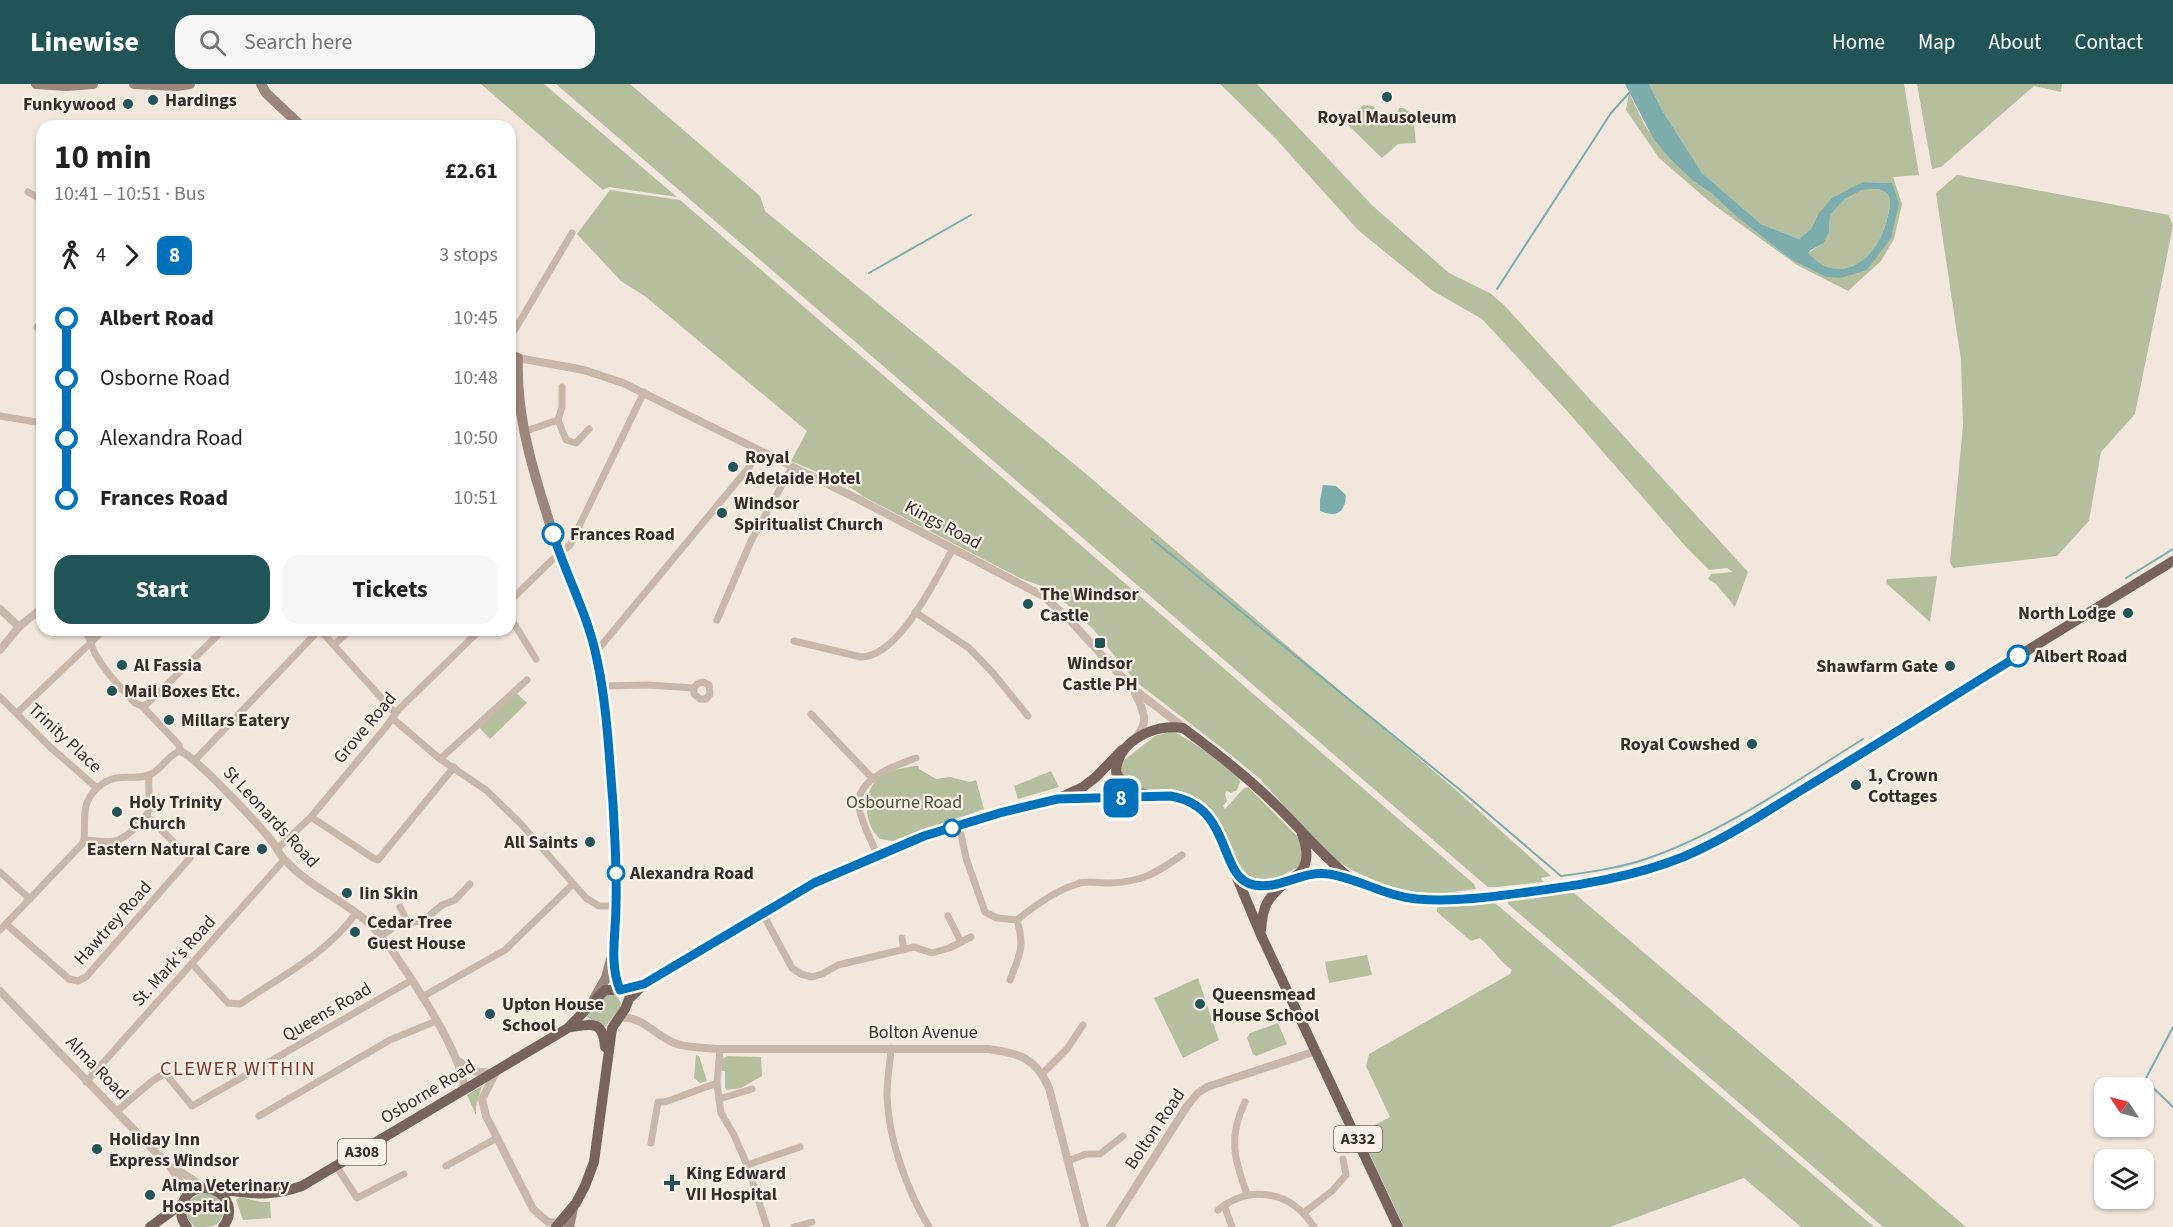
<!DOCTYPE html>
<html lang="en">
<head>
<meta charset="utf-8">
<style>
	:root { --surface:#fff; --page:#f6f6f6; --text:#202124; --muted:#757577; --accent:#205456 }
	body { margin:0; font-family:"Source Sans 3",sans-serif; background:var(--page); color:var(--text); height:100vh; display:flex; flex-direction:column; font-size:22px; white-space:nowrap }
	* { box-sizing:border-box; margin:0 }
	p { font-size:20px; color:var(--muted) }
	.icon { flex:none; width:33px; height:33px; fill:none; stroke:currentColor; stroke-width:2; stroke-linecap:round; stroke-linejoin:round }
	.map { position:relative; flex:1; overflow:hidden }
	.panel { position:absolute; left:36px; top:36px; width:480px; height:516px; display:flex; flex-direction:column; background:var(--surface); border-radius:18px; box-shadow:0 2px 4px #0004 }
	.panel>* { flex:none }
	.badge { padding:0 12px; border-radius:9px; font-size:21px; line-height:39px }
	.needle { width:39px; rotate:305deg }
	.fabs { position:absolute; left:2094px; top:993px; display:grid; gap:12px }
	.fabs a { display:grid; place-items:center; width:60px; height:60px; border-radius:12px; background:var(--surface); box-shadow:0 2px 4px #0004; font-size:30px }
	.map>.badge { position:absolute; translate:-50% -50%; box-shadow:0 0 0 3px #fff }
	.legs { display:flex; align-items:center; gap:9px; height:66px; padding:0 18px; font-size:20px }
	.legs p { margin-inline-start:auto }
	.head { display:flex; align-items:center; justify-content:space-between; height:102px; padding:0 18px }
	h1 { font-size:33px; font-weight:700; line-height:45px }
	.cta { display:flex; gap:12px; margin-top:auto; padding:12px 18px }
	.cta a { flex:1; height:69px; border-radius:18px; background:var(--accent); color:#fff; font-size:24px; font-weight:700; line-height:69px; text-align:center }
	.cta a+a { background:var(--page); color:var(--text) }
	ul { padding:0 18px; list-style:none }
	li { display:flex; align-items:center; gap:21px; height:60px; font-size:22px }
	li i { display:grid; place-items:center; width:9px; height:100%; margin:0 8px; background:currentColor }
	li i::after { content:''; width:15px; height:15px; margin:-8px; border:4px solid; border-radius:50%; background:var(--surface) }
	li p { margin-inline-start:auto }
	li:first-child i { background:linear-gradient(#0000 50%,currentColor 0) }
	li:last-child i { background:linear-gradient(currentColor 50%,#0000 0) }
	header { display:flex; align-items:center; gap:36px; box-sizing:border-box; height:84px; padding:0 30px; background:var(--accent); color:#fff }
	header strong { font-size:28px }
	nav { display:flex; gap:33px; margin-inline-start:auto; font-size:21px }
	.search { width:420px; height:54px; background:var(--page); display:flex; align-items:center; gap:15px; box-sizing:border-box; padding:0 21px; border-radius:18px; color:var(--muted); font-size:22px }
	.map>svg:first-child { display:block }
	.green { fill:#b5bf9e }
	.water { fill:#7dacad; fill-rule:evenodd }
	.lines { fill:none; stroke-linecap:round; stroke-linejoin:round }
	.stream { stroke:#7dacad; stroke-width:2 }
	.minor { stroke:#c9b7a9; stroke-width:7 }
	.tertiary { stroke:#c9b7a9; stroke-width:8 }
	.secondary { stroke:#9c867b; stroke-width:10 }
	.primary { stroke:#77635b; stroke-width:10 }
	.line-1-casing { stroke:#fff; stroke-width:14 }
	.line-1 { stroke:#0072bc; stroke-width:9 }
	.poi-dot { fill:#205456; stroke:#f9f1e9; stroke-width:2 }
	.stop-1-dot { fill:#fff; stroke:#0072bc; stroke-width:3 }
	.labels { text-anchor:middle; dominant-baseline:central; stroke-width:4.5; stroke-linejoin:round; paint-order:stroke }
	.shield { fill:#f9f1e9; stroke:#706863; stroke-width:1.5 }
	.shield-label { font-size:16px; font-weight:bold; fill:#362d29 }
	.poi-label { font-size:18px; font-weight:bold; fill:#362d29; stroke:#f9f1e9; text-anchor:start }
	.street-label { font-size:18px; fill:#362d29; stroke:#f9f1e9 }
	.stop-label { font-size:18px; font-weight:bold; fill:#362d29; stroke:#f9f1e9; text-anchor:start }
	.park-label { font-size:18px; fill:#47532e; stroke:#f9f1e9 }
	.neighbourhood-label { font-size:20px; letter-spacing:1.5px; fill:#813826; stroke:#f9f1e9 }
</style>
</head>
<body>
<header>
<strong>Linewise</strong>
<div class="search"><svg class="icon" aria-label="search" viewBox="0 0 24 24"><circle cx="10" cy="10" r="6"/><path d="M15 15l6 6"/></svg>Search here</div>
<nav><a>Home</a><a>Map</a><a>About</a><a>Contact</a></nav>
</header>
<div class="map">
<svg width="2173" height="1143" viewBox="0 0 2173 1143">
	<rect width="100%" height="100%" fill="#f1e7dd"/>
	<g class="green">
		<path d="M481 0H544L677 113 609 103 603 106Z"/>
		<path d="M556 0H630L760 112 765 127 1085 389 1457 707 1551 792 1541 794 1543 798 1496 803H1488L1483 799Z"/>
		<path d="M1220 0H1257L1373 122 1449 189 1490 209 1504 221 1748 488 1735 523 1716 500 1708 495 1711 490 1733 488 1727 484 1709 486 1687 464 1568 328 1482 235 1433 207 1358 146 1276 55Z"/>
		<path d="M1649 0H1904L1919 91 1893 93 1902 120 1894 155 1881 177 1848 207 1797 181 1710 118 1659 74 1626 26 1629 9 1645 42 1671 76 1693 97 1711 109 1737 133 1789 174 1841 194 1891 154 1892 99 1863 98 1818 130 1811 145 1799 155 1761 140 1702 89 1662 26Z"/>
		<path d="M1917 0H2062L2061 8 2034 2 1941 83 1932 85Z"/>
		<path d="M1363 21 1373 22 1376 25V31L1396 32 1399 24H1404L1419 36 1414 41 1416 59 1398 60 1382 74 1346 39Z"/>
		<path d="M1957 91 2169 131 2173 142 2135 330 2101 368 2089 437 2057 472 1953 484 1950 478 1963 342 1961 276 1936 109Z"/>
		<path d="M1878 105C1883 107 1887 108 1889 113 1892 120 1888 129 1887 136 1880 162 1858 194 1827 183 1820 181 1813 174 1808 169L1824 159 1829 148 1830 131 1845 115 1862 106Z"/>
		<path d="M610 106 680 116 1474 800 1476 805 1438 810 1413 808 1383 800 1354 787 1339 778 1324 766 1260 695 1231 671 1135 597 1093 545 1059 513 1044 503 1022 495 864 413C843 396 816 388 791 377L807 347 646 213 621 197 577 150Z"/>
		<path d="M1937 492 1930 538 1886 499 1887 495Z"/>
		<path d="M514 607 527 619 490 655 478 642Z"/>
		<path d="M1173 647 1204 666 1239 694 1240 698 1237 706 1231 709 1227 707 1225 710 1227 717 1223 722 1225 725 1243 705 1248 703 1301 756 1304 763 1300 782 1266 800H1257L1239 785 1213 728 1202 718 1190 711 1174 707 1143 706 1127 699 1119 682 1123 677 1155 652Z"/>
		<path d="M914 682H918L919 685 936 695 950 693 970 698 976 696 984 725 892 757 880 755C861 738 862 700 886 689 895 685 905 684 914 682Z"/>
		<path d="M1051 687 1059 703 1018 715 1014 702Z"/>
		<path d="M1574 809 1966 1143H1883L1508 820 1507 815Z"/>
		<path d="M1493 818 1501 824 1874 1143H1801L1744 1094 1610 1143H1404L1360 1049 1390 1033 1366 982 1369 970 1510 890 1512 886C1499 877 1493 865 1480 854L1471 857 1437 828V824L1441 822Z"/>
		<path d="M1367 871 1372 891 1329 899 1325 878Z"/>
		<path d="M1198 894 1219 956 1183 974 1154 914Z"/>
		<path d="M604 910H615L621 919 620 924 605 943 587 933Z"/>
		<path d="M1278 939 1287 960 1256 972 1253 970 1247 954 1250 949Z"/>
		<path d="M696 971 699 972 707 997 700 999 694 994Z"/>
		<path d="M728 972 761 973 762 992 741 1004 727 1006 725 1004V987H722V975Z"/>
		<path d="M482 1002 476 1022V1031L467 1011Z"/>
		<path d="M210 1106 226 1123C218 1143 219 1143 195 1143 175 1123 190 1113 210 1106Z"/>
		<path d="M240 1113 261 1118H270L271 1134 243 1136 236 1116Z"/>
	</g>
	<g class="water">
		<path d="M1625 0H1649L1662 26 1702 89 1761 140 1799 155 1811 145 1818 130 1832 114 1863 98 1892 99 1899 119 1891 154 1867 186 1841 194 1826 193 1789 174 1737 133 1711 109 1693 97 1671 76 1653 54ZM1878 105C1883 107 1887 108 1889 113 1892 120 1888 129 1887 136 1880 162 1859 193 1827 183 1820 181 1814 174 1808 169L1811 166 1824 159 1829 148 1830 131 1845 115 1862 106Z"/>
		<path d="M1323 401 1336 402 1346 411C1345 429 1336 434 1320 427V416Z"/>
	</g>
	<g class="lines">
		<g class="stream">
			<path d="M869 189 971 131"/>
			<path d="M1497 205 1611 29 1629 9"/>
			<path d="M1152 455 1459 705 1561 792C1590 788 1619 784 1646 775 1723 749 1794 698 1863 655"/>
			<path d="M2126 494 2173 465"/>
			<path d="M2173 943 2145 996 2173 1023"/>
		</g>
		<g class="minor">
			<path d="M28 108 42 116"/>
			<path d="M42 238 37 243 42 248"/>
			<path d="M510 254 572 149"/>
			<path d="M562 303V323L558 336 566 356 576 359 589 345"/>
			<path d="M0 332 42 339"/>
			<path d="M523 348 558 336"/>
			<path d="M510 517 552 476 570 461 644 308"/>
			<path d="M915 528 969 564 993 589 1028 632"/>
			<path d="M510 533 536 575"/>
			<path d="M717 536 751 457 792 383"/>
			<path d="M320 546 395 629"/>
			<path d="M794 557 861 573C900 572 935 495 953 465"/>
			<path d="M334 561 350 546"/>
			<path d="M596 568 750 382 759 366"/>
			<path d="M603 602 648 601 694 604 697 600 703 598 709 601 710 610 706 615H700L694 610V604"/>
			<path d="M0 613 49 662 97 704C119 685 133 699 151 690 162 685 168 671 180 667L179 661 142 622 135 619C122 605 106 589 97 573 91 564 91 554 84 546"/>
			<path d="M142 622 147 620 223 546"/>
			<path d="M17 629 104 546"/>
			<path d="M811 630 873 695"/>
			<path d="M392 634 440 675 486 706 520 739 586 814 599 822H616"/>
			<path d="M440 675 527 596"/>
			<path d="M195 676 319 546"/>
			<path d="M311 733 373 774 378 776 454 683"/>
			<path d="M959 741 966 774 985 828 997 834 1017 836C1034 822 1055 807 1077 800 1086 796 1099 799 1109 799 1143 798 1156 789 1182 771"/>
			<path d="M84 756C113 758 118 762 139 740 143 735 148 731 149 725 150 715 148 702 149 692"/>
			<path d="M277 765 311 733 386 643 398 626 480 546"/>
			<path d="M878 772C872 758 861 738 859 723 855 695 896 681 916 674"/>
			<path d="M0 788 30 815"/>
			<path d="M400 823 408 839"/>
			<path d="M763 830 792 884 801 890 812 893 822 890 838 881 914 863 932 869 949 864 971 853"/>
			<path d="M948 832 961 858"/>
			<path d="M6 840 69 895 78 897 86 893 190 774 147 732"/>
			<path d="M0 846 82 760 84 756C86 734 80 721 97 704"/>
			<path d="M381 852 397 841 424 836 442 821 455 816 470 800"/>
			<path d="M902 854 904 866"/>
			<path d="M192 880 228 919 240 920C280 893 327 870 356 829"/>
			<path d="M1010 896C1020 870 1025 863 1017 836"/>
			<path d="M422 913 505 866 573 800"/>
			<path d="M891 964C890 980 887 996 887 1011 888 1055 907 1106 929 1143"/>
			<path d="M720 965 717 999 721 1029 734 1051 747 1081 767 1143"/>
			<path d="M1042 990 1067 965 1083 941"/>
			<path d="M86 998 284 776"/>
			<path d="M719 1015 752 1005"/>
			<path d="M1245 1018C1228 1053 1234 1075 1247 1110"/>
			<path d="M116 1028 151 998 165 989 192 1022 412 896"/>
			<path d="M259 1032 390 956 436 937"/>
			<path d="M651 1059 658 1018H665L717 999"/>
			<path d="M1068 1077 1086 1070H1100L1123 1052"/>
			<path d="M747 1081 800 1063"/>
			<path d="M446 1082 497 1054"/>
			<path d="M337 1083 357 1114 404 1090"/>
			<path d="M1224 1121 1232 1143"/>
			<path d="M1218 1126C1251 1099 1292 1108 1314 1143"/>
			<path d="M1305 1128 1332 1107 1346 1091 1343 1075"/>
			<path d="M794 1143 812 1138"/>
		</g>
		<g class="tertiary">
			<path d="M518 274 584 286 623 299 862 417 1043 512 1067 533 1131 603 1183 643"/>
			<path d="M0 525 19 543"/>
			<path d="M0 566 19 543 42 524"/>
			<path d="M1135 609C1143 627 1151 637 1135 654"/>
			<path d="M180 667C194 671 259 741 271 756 276 762 278 769 284 775 309 803 344 816 371 841 393 862 470 979 463 1006"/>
			<path d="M0 907 171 1084 179 1096 186 1114"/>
			<path d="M618 934C642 930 657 954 677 960 690 964 706 964 720 965H988C1019 969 1036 974 1049 1004L1085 1143"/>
			<path d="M460 978 471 987 491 989"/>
			<path d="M496 988 482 1015 486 1032 533 1125 548 1138 561 1139"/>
			<path d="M172 1084 181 1088 205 1104"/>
			<path d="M1110 1143 1187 1022 1198 1009 1207 1003 1316 967"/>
		</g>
		<g class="secondary">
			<path d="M36 0 66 2 93 0"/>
			<path d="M134 0 177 2 190 0"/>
			<path d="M261 0 266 9 301 42"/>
			<path d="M510 271 518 274C516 325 529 373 544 421 550 439 554 457 561 473 578 515 597 558 603 603 606 624 606 645 608 667 612 709 615 751 616 794 616 828 607 876 620 906"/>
			<path d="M594 915 606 894 611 875"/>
			<path d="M569 1143 573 1124"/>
		</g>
		<g class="primary">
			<path d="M1061 715 1144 712"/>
			<path d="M1236 788C1240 792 1245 798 1250 800 1257 803 1267 802 1274 800 1304 794 1313 779 1302 750"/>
			<path d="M1296 793 1315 788 1331 790 1352 796 1378 807 1418 815 1496 812 1566 803 1611 795 1654 784 1711 759 1761 730 2173 477"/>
			<path d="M1350 794C1324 773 1303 748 1280 725 1250 695 1217 669 1183 644 1155 639 1117 657 1116 688L1124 702 1135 707 1150 712 1185 714 1196 720 1214 739 1261 851 1398 1143"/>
			<path d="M1261 846C1263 820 1267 815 1286 798"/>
			<path d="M571 943C592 940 603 936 605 963"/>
			<path d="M214 1105C249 1109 268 1114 302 1102L568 944 605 906H625L644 900 814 799 924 752 1003 728 1057 715 1083 703 1096 693 1122 666"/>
			<path d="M150 1143 183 1119"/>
			<path d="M187 1143C182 1137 180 1129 182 1121 193 1086 247 1111 223 1143"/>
			<path d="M556 1143 576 1119 585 1102 594 1078 612 944 625 925 629 915 642 902"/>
		</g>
	</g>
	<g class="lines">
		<g class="line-1-casing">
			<path id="line-1" d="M553 450C566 491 587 529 596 571 607 619 609 671 613 720 615 754 617 788 616 821 616 849 609 879 620 906L644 900 814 799 924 752 1003 728 1057 715 1170 712C1234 722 1217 794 1254 801 1281 806 1302 786 1329 790 1360 795 1384 812 1417 815 1454 818 1492 813 1528 808 1581 801 1633 793 1683 773 1726 755 1765 728 1805 704 1876 661 1947 616 2018 572"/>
		</g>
		<use href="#line-1" class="line-1"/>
	</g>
	<g class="poi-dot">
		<circle cx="1387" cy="13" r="6"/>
		<circle cx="153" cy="16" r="6"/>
		<circle cx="128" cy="20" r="6"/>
		<circle cx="733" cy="383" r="6"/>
		<circle cx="722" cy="429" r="6"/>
		<circle cx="1028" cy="520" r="6"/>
		<circle cx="2128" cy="529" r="6"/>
		<rect x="1094" y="553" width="12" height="12" rx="3"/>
		<circle cx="122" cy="581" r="6"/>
		<circle cx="1950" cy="582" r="6"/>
		<circle cx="112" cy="607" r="6"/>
		<circle cx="169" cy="636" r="6"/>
		<circle cx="1752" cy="660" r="6"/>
		<circle cx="1856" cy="701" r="6"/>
		<circle cx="117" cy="728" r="6"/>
		<circle cx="590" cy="758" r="6"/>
		<circle cx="262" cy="765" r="6"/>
		<circle cx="347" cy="809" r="6"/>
		<circle cx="355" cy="848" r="6"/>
		<circle cx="1200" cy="920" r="6"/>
		<circle cx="490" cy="930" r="6"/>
		<circle cx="97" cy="1065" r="6"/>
		<path d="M669 1090h6v6h6v6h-6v6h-6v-6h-6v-6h6z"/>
		<circle cx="150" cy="1111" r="6"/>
	</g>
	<g class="stop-1-dot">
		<circle cx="553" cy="450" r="10"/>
		<circle cx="2018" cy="572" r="10"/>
		<circle cx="952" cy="744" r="8"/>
		<circle cx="616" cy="789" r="8"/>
	</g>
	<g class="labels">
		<g class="shield">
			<rect x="1334" y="1042" width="48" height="26" rx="4.5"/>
			<rect x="338" y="1055" width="48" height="26" rx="4.5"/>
		</g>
		<g class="shield-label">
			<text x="1358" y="1055">A332</text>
			<text x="362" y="1068">A308</text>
		</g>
		<g class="poi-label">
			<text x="165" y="16">Hardings</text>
			<text x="116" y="20" text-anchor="end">Funkywood</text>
			<text x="1387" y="33" text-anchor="middle">Royal Mausoleum</text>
			<text x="745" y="373">Royal<tspan x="745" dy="21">Adelaide Hotel</tspan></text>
			<text x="734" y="419">Windsor<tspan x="734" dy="21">Spiritualist Church</tspan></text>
			<text x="1040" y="510">The Windsor<tspan x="1040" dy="21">Castle</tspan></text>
			<text x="2116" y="529" text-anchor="end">North Lodge</text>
			<text x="1100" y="579" text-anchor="middle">Windsor<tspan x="1100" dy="21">Castle PH</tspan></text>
			<text x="134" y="581">Al Fassia</text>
			<text x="1938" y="582" text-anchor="end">Shawfarm Gate</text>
			<text x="124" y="607">Mail Boxes Etc.</text>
			<text x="181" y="636">Millars Eatery</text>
			<text x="1740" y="660" text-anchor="end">Royal Cowshed</text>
			<text x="1868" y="691">1, Crown<tspan x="1868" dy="21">Cottages</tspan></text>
			<text x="129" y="718">Holy Trinity<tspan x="129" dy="21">Church</tspan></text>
			<text x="578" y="758" text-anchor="end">All Saints</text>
			<text x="250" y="765" text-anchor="end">Eastern Natural Care</text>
			<text x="359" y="809">Iin Skin</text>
			<text x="367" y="838">Cedar Tree<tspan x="367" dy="21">Guest House</tspan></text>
			<text x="1212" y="910">Queensmead<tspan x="1212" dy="21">House School</tspan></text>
			<text x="502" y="920">Upton House<tspan x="502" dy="21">School</tspan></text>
			<text x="109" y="1055">Holiday Inn<tspan x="109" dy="21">Express Windsor</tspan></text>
			<text x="686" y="1089">King Edward<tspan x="686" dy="21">VII Hospital</tspan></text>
			<text x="162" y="1101">Alma Veterinary<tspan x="162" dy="21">Hospital</tspan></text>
		</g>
		<g class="street-label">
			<text transform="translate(943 441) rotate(28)">Kings Road</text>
			<text transform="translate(365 644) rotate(-50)">Grove Road</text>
			<text transform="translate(65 654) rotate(43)">Trinity Place</text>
			<text transform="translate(271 733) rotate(47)">St Leonards Road</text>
			<text transform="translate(113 839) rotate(-48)">Hawtrey Road</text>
			<text transform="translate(174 877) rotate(-48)">St. Mark's Road</text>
			<text transform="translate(327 928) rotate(-30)">Queens Road</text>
			<text x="923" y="948">Bolton Avenue</text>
			<text transform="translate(97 984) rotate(46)">Alma Road</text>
			<text transform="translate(428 1008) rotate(-31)">Osborne Road</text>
			<text transform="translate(1155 1045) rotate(-56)">Bolton Road</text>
		</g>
		<g class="stop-label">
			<text x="570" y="450">Frances Road</text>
			<text x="2034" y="572">Albert Road</text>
			<text x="630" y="789">Alexandra Road</text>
		</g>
		<g class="park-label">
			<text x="904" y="718">Osbourne Road</text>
		</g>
		<g class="neighbourhood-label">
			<text x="238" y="985">CLEWER WITHIN</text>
		</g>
	</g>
</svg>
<div class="fabs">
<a><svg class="needle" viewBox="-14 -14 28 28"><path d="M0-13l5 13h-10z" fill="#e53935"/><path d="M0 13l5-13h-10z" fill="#757577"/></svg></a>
<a><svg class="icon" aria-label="layers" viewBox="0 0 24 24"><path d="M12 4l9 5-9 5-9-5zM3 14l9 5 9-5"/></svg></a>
</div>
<b class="badge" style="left:1121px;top:714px;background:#0072bc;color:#fff">8</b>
<section class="panel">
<div class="head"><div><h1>10 min</h1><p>10:41 – 10:51 · Bus</p></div><b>£2.61</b></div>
<div class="legs"><svg class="icon" aria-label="walk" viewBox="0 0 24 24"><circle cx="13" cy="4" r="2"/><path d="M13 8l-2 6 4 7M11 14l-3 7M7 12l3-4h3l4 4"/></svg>4<svg class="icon" aria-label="forward" viewBox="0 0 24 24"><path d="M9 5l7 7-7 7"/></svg><b class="badge" style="background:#0072bc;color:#fff">8</b><p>3 stops</p></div>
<ul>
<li><i style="color:#0072bc"></i><b>Albert Road</b><p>10:45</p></li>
<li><i style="color:#0072bc"></i><span>Osborne Road</span><p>10:48</p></li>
<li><i style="color:#0072bc"></i><span>Alexandra Road</span><p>10:50</p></li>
<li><i style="color:#0072bc"></i><b>Frances Road</b><p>10:51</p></li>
</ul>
<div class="cta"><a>Start</a><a>Tickets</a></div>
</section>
</div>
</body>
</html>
